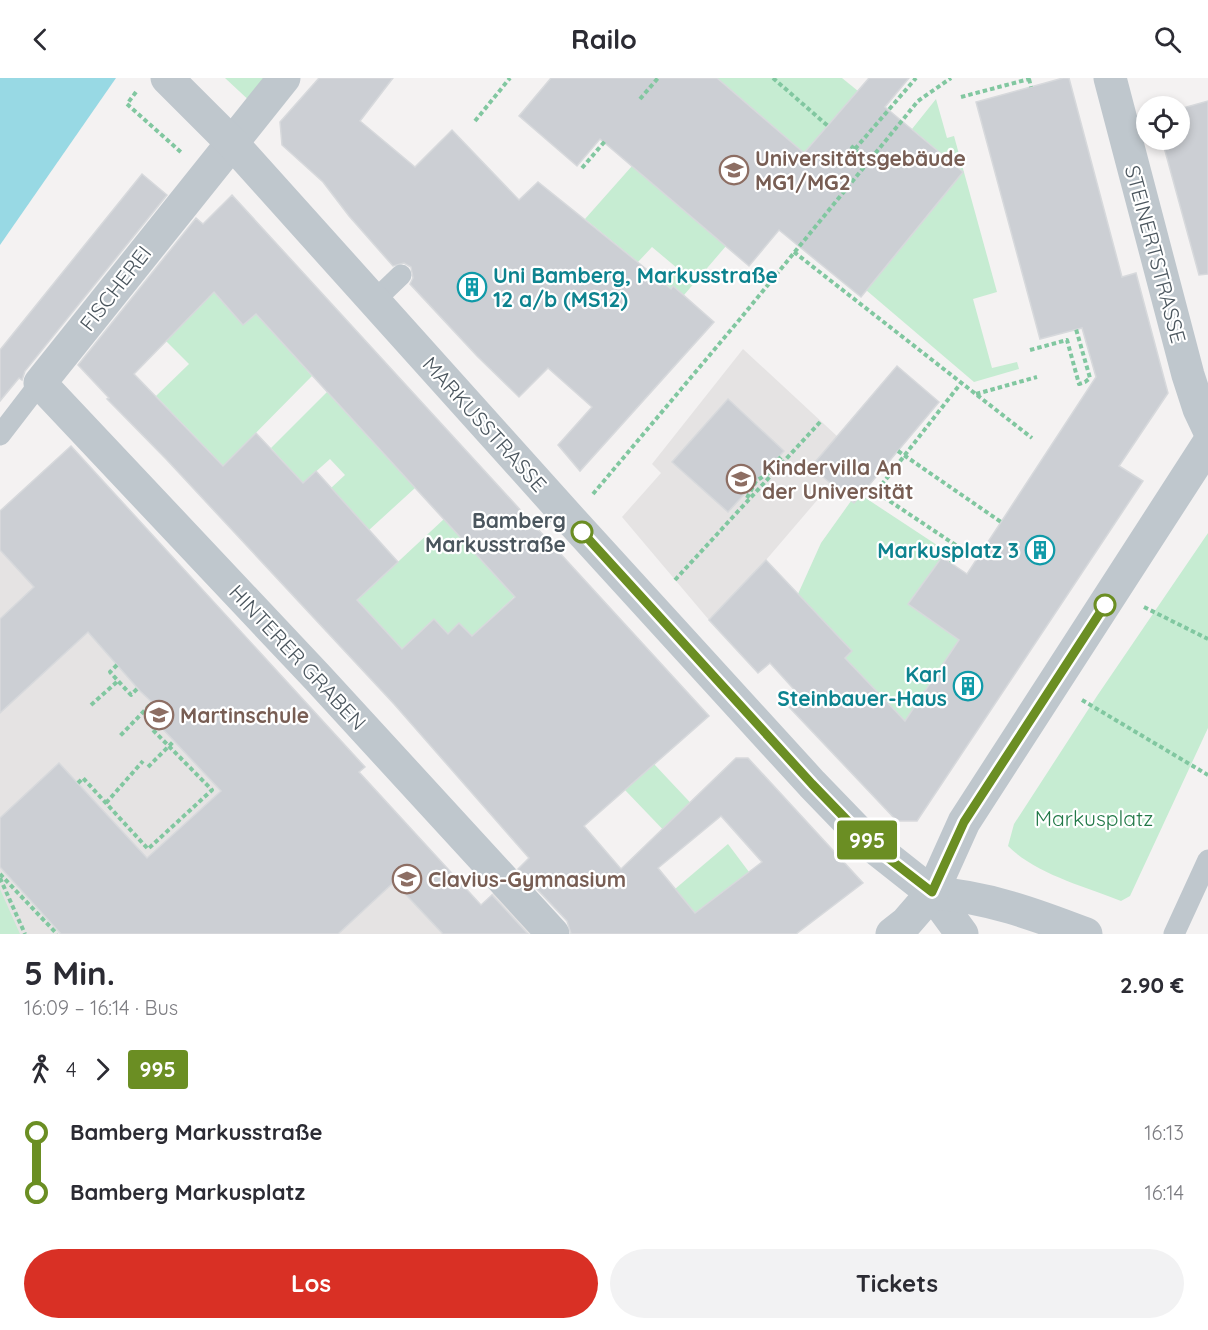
<!DOCTYPE html>
<html lang="de">
<head>
<meta charset="utf-8">
<style>
	:root { --surface:#fff; --page:#f2f2f3; --text:#2b2b33; --muted:#7c7c81; --accent:#d93025 }
	body { margin:0; font-family:Quicksand,sans-serif; background:var(--page); color:var(--text); height:100vh; display:flex; flex-direction:column; font-size:22px; white-space:nowrap }
	* { box-sizing:border-box; margin:0 }
	p { font-size:20px; color:var(--muted) }
	.icon { flex:none; width:33px; height:33px; fill:none; stroke:currentColor; stroke-width:2; stroke-linecap:round; stroke-linejoin:round }
	.map { position:relative; height:856px; overflow:hidden }
	.panel { display:flex; flex-direction:column; background:var(--surface); flex:1 }
	.panel>* { flex:none }
	.badge { padding:0 12px; border-radius:4px; font-size:21px; line-height:39px }
	.fabs { position:absolute; left:1136px; top:18px; display:grid; gap:12px }
	.fabs a { display:grid; place-items:center; width:54px; height:54px; border-radius:50%; background:var(--surface); box-shadow:0 3px 9px #0003; font-size:30px }
	.map>.badge { position:absolute; translate:-50% -50%; box-shadow:0 0 0 3px #fff }
	.legs { display:flex; align-items:center; gap:9px; height:66px; padding:0 24px; font-size:20px }
	.legs p { margin-inline-start:auto }
	.headline { display:flex; align-items:center; justify-content:space-between; height:102px; padding:0 24px }
	h1 { font-size:33px; font-weight:700; line-height:45px }
	.primary-button { display:flex; gap:12px; margin-top:auto; padding:12px 24px }
	.primary-button a { flex:1; height:69px; border-radius:36px; background:var(--accent); color:#fff; font-size:24px; font-weight:700; line-height:69px; text-align:center }
	.primary-button a+a { background:var(--page); color:var(--text) }
	ul { padding:0 24px; list-style:none }
	li { display:flex; align-items:center; gap:21px; height:60px; font-size:22px }
	li i { display:grid; place-items:center; width:9px; height:100%; margin:0 8px; background:currentColor }
	li i::after { content:''; width:15px; height:15px; margin:-8px; border:4px solid; border-radius:50%; background:var(--surface) }
	li p { margin-inline-start:auto }
	li:first-child i { background:linear-gradient(#0000 50%,currentColor 0) }
	li:last-child i { background:linear-gradient(currentColor 50%,#0000 0) }
	header { display:flex; justify-content:space-between; align-items:center; height:78px; padding:0 24px; background:var(--surface); font-size:27px; font-weight:700 }
	.map>svg:first-child { display:block }
	.education { fill:#e5e3e3 }
	.green { fill:#c6ecd2 }
	.water { fill:#98d9e4 }
	.building { fill:#cccfd4; stroke:#d7d9dc; stroke-width:1.5; fill-rule:evenodd }
	.lines { fill:none; stroke-linecap:round; stroke-linejoin:round }
	.path { stroke:#81c7a0; stroke-width:4; stroke-dasharray:4.5 3; stroke-linecap:butt }
	.service { stroke:#bfc7cd; stroke-width:21 }
	.minor { stroke:#bfc7cd; stroke-width:33 }
	.tertiary { stroke:#bfc7cd; stroke-width:33 }
	.line-1-casing { stroke:#fff; stroke-width:14 }
	.line-1 { stroke:#6b8e23; stroke-width:9 }
	.stop-1-dot { fill:#fff; stroke:#6b8e23; stroke-width:3 }
	.labels { text-anchor:middle; dominant-baseline:central; stroke-width:4.5; stroke-linejoin:round; paint-order:stroke }
	.education-label { font-size:21px; font-weight:bold; fill:#785e54; stroke:#fff; text-anchor:start }
	.street-label { font-size:21px; fill:#4b565e; stroke:#fff }
	.culture-label { font-size:21px; font-weight:bold; fill:#0d838f; stroke:#fff; text-anchor:end }
	.stop-label { font-size:21px; font-weight:bold; fill:#4b565e; stroke:#fff; text-anchor:end }
	.park-label { font-size:21px; fill:#227948; stroke:#fff }
</style>
</head>
<body>
<header><svg class="icon" aria-label="back" viewBox="0 0 24 24"><path d="M15 5l-7 7 7 7"/></svg>Railo<svg class="icon" aria-label="search" viewBox="0 0 24 24"><circle cx="10" cy="10" r="6"/><path d="M15 15l6 6"/></svg></header>
<div class="map">
<svg width="1208" height="856" viewBox="0 0 1208 856">
	<rect width="100%" height="100%" fill="#f4f2f2"/>
	<g class="education">
		<path d="M743 271 838 359 812 389 831 406 766 482 709 542 622 439 661 395 652 386Z"/>
		<path d="M71 368 365 689 359 695 481 827 498 810 538 856H0V433Z"/>
	</g>
	<g class="green">
		<path d="M225 0H273L254 27Z"/>
		<path d="M717 0H842L858 13 804 75Z"/>
		<path d="M936 21 947 60 954 58 997 214 973 221 992 290 1017 284 1019 291 974 304 866 212 963 94 912 51Z"/>
		<path d="M632 88 726 168 684 217 673 208 630 256 621 254 677 190 652 169 638 184 585 141Z"/>
		<path d="M219 209 237 215 225 227 243 247 256 236 312 298 221 390 211 375 156 318 189 286 166 263Z"/>
		<path d="M327 314 415 410 369 452 331 410 345 397 330 381 303 405 271 370Z"/>
		<path d="M861 417 946 473 908 526 960 561 906 644 845 580 851 572 798 516 821 465 851 423 854 425Z"/>
		<path d="M444 441 515 518 472 558 459 545 448 556 434 541 402 571 334 499 372 508Z"/>
		<path d="M1208 455V650L1130 818 1121 823C1084 808 1036 796 1008 768L1014 746 1097 618Z"/>
		<path d="M654 686 700 735 672 761 625 712Z"/>
		<path d="M728 766 749 794 695 835 675 811Z"/>
		<path d="M0 811 20 856H0Z"/>
	</g>
	<path class="water" d="M0 0H116L0 167Z"/>
	<g class="building">
		<path d="M319 0H393L360 43 415 89 452 52 519 122 538 104 671 211 673 208 714 244 580 393 558 367 592 329 548 290 519 319 477 278 410 206 413 200 411 189 404 185 393 188 349 138 323 104 282 67 280 44Z"/>
		<path d="M551 0H717L804 75 869 0H909L885 29 963 94 861 219 779 152 749 188 600 61 577 88 519 38Z"/>
		<path d="M1063 0H1069L1122 199 1136 195 1168 315 1119 388 1143 403 917 743H897L789 629 800 618 770 585 758 595 709 542 766 482 852 573 845 580 905 643 959 562 908 526 942 479 967 496 1096 299 1082 250 1040 261 976 24Z"/>
		<path d="M1208 23V196L1199 197 1162 62H1179V31Z"/>
		<path d="M142 96 167 117 25 293 22 302 19 300 0 323V272Z"/>
		<path d="M232 117 709 638 584 748 621 791 736 680H748L863 805 796 856H571L567 843 518 791 529 780 394 626 166 381 107 321 109 320 78 287 196 140 203 146ZM214 214 243 247 256 236 515 519 472 558 459 545 448 556 434 541 402 571 357 522 398 484 316 393 303 405 256 355 223 388 134 296ZM721 738 762 784 695 835 658 790Z"/>
		<path d="M897 288 939 324 854 425 811 389Z"/>
		<path d="M728 321 784 373 728 434 672 384Z"/>
		<path d="M71 368 365 689 359 694 481 827 492 817 528 856H443L394 804 338 856H61L0 789V740L59 685 147 780 221 713 159 647 168 639 140 613 88 554 0 635V541L34 509 0 472V433Z"/>
	</g>
	<g class="lines">
		<g class="path">
			<path d="M773 0 828 48"/>
			<path d="M1029 1 1031 9"/>
			<path d="M136 14 127 26 182 75"/>
			<path d="M961 19 1033 0"/>
			<path d="M640 21 658 0"/>
			<path d="M475 43 510 0"/>
			<path d="M851 68 869 83"/>
			<path d="M855 71 916 0"/>
			<path d="M582 90 606 62"/>
			<path d="M794 174 1032 360"/>
			<path d="M1030 272 1067 262 1079 306 1085 304 1090 300 1076 251"/>
			<path d="M976 316 1037 299"/>
			<path d="M898 373 1001 444"/>
			<path d="M778 379 783 384"/>
			<path d="M593 416 740 241 918 23 951 0"/>
			<path d="M747 420 756 403 772 393"/>
			<path d="M951 485 960 470 876 414 961 305"/>
			<path d="M675 502 821 343"/>
			<path d="M1144 529 1208 561"/>
			<path d="M117 587 110 594 131 617 138 610"/>
			<path d="M1082 622 1208 697"/>
			<path d="M91 627 118 603"/>
			<path d="M148 689 174 663"/>
			<path d="M78 705 83 700 148 771 212 712 151 650 161 641 149 628 120 658"/>
			<path d="M106 725 143 683"/>
			<path d="M0 796 57 856"/>
			<path d="M0 800 25 856"/>
		</g>
		<g class="service">
			<path d="M374 223 401 197"/>
			<path d="M0 357 40 305"/>
			<path d="M1174 856 1208 782"/>
		</g>
		<g class="minor">
			<path d="M284 0 40 305 318 600 553 856"/>
			<path d="M1110 0 1188 297 1199 331 1208 350"/>
			<path d="M962 856 932 815 964 744 1208 366"/>
		</g>
		<g class="tertiary">
			<path d="M167 0 233 66 571 442 812 706 870 766 932 815"/>
			<path d="M932 815C985 818 1037 837 1086 856"/>
			<path d="M892 856 906 845 932 815"/>
		</g>
	</g>
	<g class="lines">
		<g class="line-1-casing">
			<path id="line-1" d="M582 454 812 706 870 766 932 814 964 744 1105 527"/>
		</g>
		<use href="#line-1" class="line-1"/>
	</g>
	<defs>
		<g id="university-ring" transform="scale(1.5)"><circle r="9.5" fill="#fff" stroke="#8d6e63" stroke-width="1.5"/><path d="M0-5L7-2L0 1L-7-2ZM-4 1L0 2.5L4 1V4Q0 6-4 4Z" fill="#8d6e63"/></g>
		<g id="building-ring" transform="scale(1.5)"><circle r="9.5" fill="#fff" stroke="#0f9aa8" stroke-width="1.5"/><path d="M-4-6H4V6H1V3H-1V6H-4ZM-2.5-4.3h1.7v1.8h-1.7ZM.8-4.3h1.7v1.8H.8ZM-2.5-1h1.7V.8h-1.7ZM.8-1h1.7V.8H.8Z" fill="#0f9aa8"/></g>
		<g id="school-ring" transform="scale(1.5)"><circle r="9.5" fill="#fff" stroke="#8d6e63" stroke-width="1.5"/><path d="M0-5L7-2L0 1L-7-2ZM-4 1L0 2.5L4 1V4Q0 6-4 4Z" fill="#8d6e63"/></g>
	</defs>
	<g fill-rule="evenodd">
		<use href="#university-ring" x="734" y="92"/>
		<use href="#building-ring" x="472" y="209"/>
		<use href="#school-ring" x="741" y="401"/>
		<use href="#building-ring" x="1040" y="472"/>
		<use href="#building-ring" x="968" y="608"/>
		<use href="#school-ring" x="159" y="637"/>
		<use href="#school-ring" x="407" y="801"/>
	</g>
	<g class="stop-1-dot">
		<circle cx="582" cy="454" r="10"/>
		<circle cx="1105" cy="527" r="10"/>
	</g>
	<g class="labels">
		<g class="education-label">
			<text x="755" y="80">Universitätsgebäude<tspan x="755" dy="24">MG1/MG2</tspan></text>
			<text x="762" y="389">Kindervilla An<tspan x="762" dy="24">der Universität</tspan></text>
			<text x="180" y="637">Martinschule</text>
			<text x="428" y="801">Clavius-Gymnasium</text>
		</g>
		<g class="street-label">
			<text transform="translate(1156 176) rotate(75)">STEINERTSTRASSE</text>
			<text transform="translate(115 210) rotate(-52)">FISCHEREI</text>
			<text transform="translate(485 346) rotate(48)">MARKUSSTRASSE</text>
			<text transform="translate(298 579) rotate(47)">HINTERER GRABEN</text>
		</g>
		<g class="culture-label">
			<text x="493" y="197" text-anchor="start">Uni Bamberg, Markusstraße<tspan x="493" dy="24">12 a/b (MS12)</tspan></text>
			<text x="1019" y="472">Markusplatz 3</text>
			<text x="947" y="596">Karl<tspan x="947" dy="24">Steinbauer-Haus</tspan></text>
		</g>
		<g class="stop-label">
			<text x="566" y="442">Bamberg<tspan x="566" dy="24">Markusstraße</tspan></text>
		</g>
		<g class="park-label">
			<text x="1094" y="740">Markusplatz</text>
		</g>
	</g>
</svg>
<div class="fabs">
<a><svg class="icon" aria-label="locate" viewBox="0 0 24 24"><circle cx="12" cy="12" r="6"/><path d="M12 2v4M12 18v4M2 12h4M18 12h4"/></svg></a>
</div>
<b class="badge" style="left:867px;top:762px;background:#6b8e23;color:#fff">995</b>
</div>
<section class="panel">
<div class="headline"><div><h1>5 Min.</h1><p>16:09 – 16:14 · Bus</p></div><b>2.90 €</b></div>
<div class="legs"><svg class="icon" aria-label="walk" viewBox="0 0 24 24"><circle cx="13" cy="4" r="2"/><path d="M13 8l-2 6 4 7M11 14l-3 7M7 12l3-4h3l4 4"/></svg>4<svg class="icon" aria-label="forward" viewBox="0 0 24 24"><path d="M9 5l7 7-7 7"/></svg><b class="badge" style="background:#6b8e23;color:#fff">995</b></div>
<ul>
<li><i style="color:#6b8e23"></i><b>Bamberg Markusstraße</b><p>16:13</p></li>
<li><i style="color:#6b8e23"></i><b>Bamberg Markusplatz</b><p>16:14</p></li>
</ul>
<div class="primary-button"><a>Los</a><a>Tickets</a></div>
</section>
</body>
</html>
